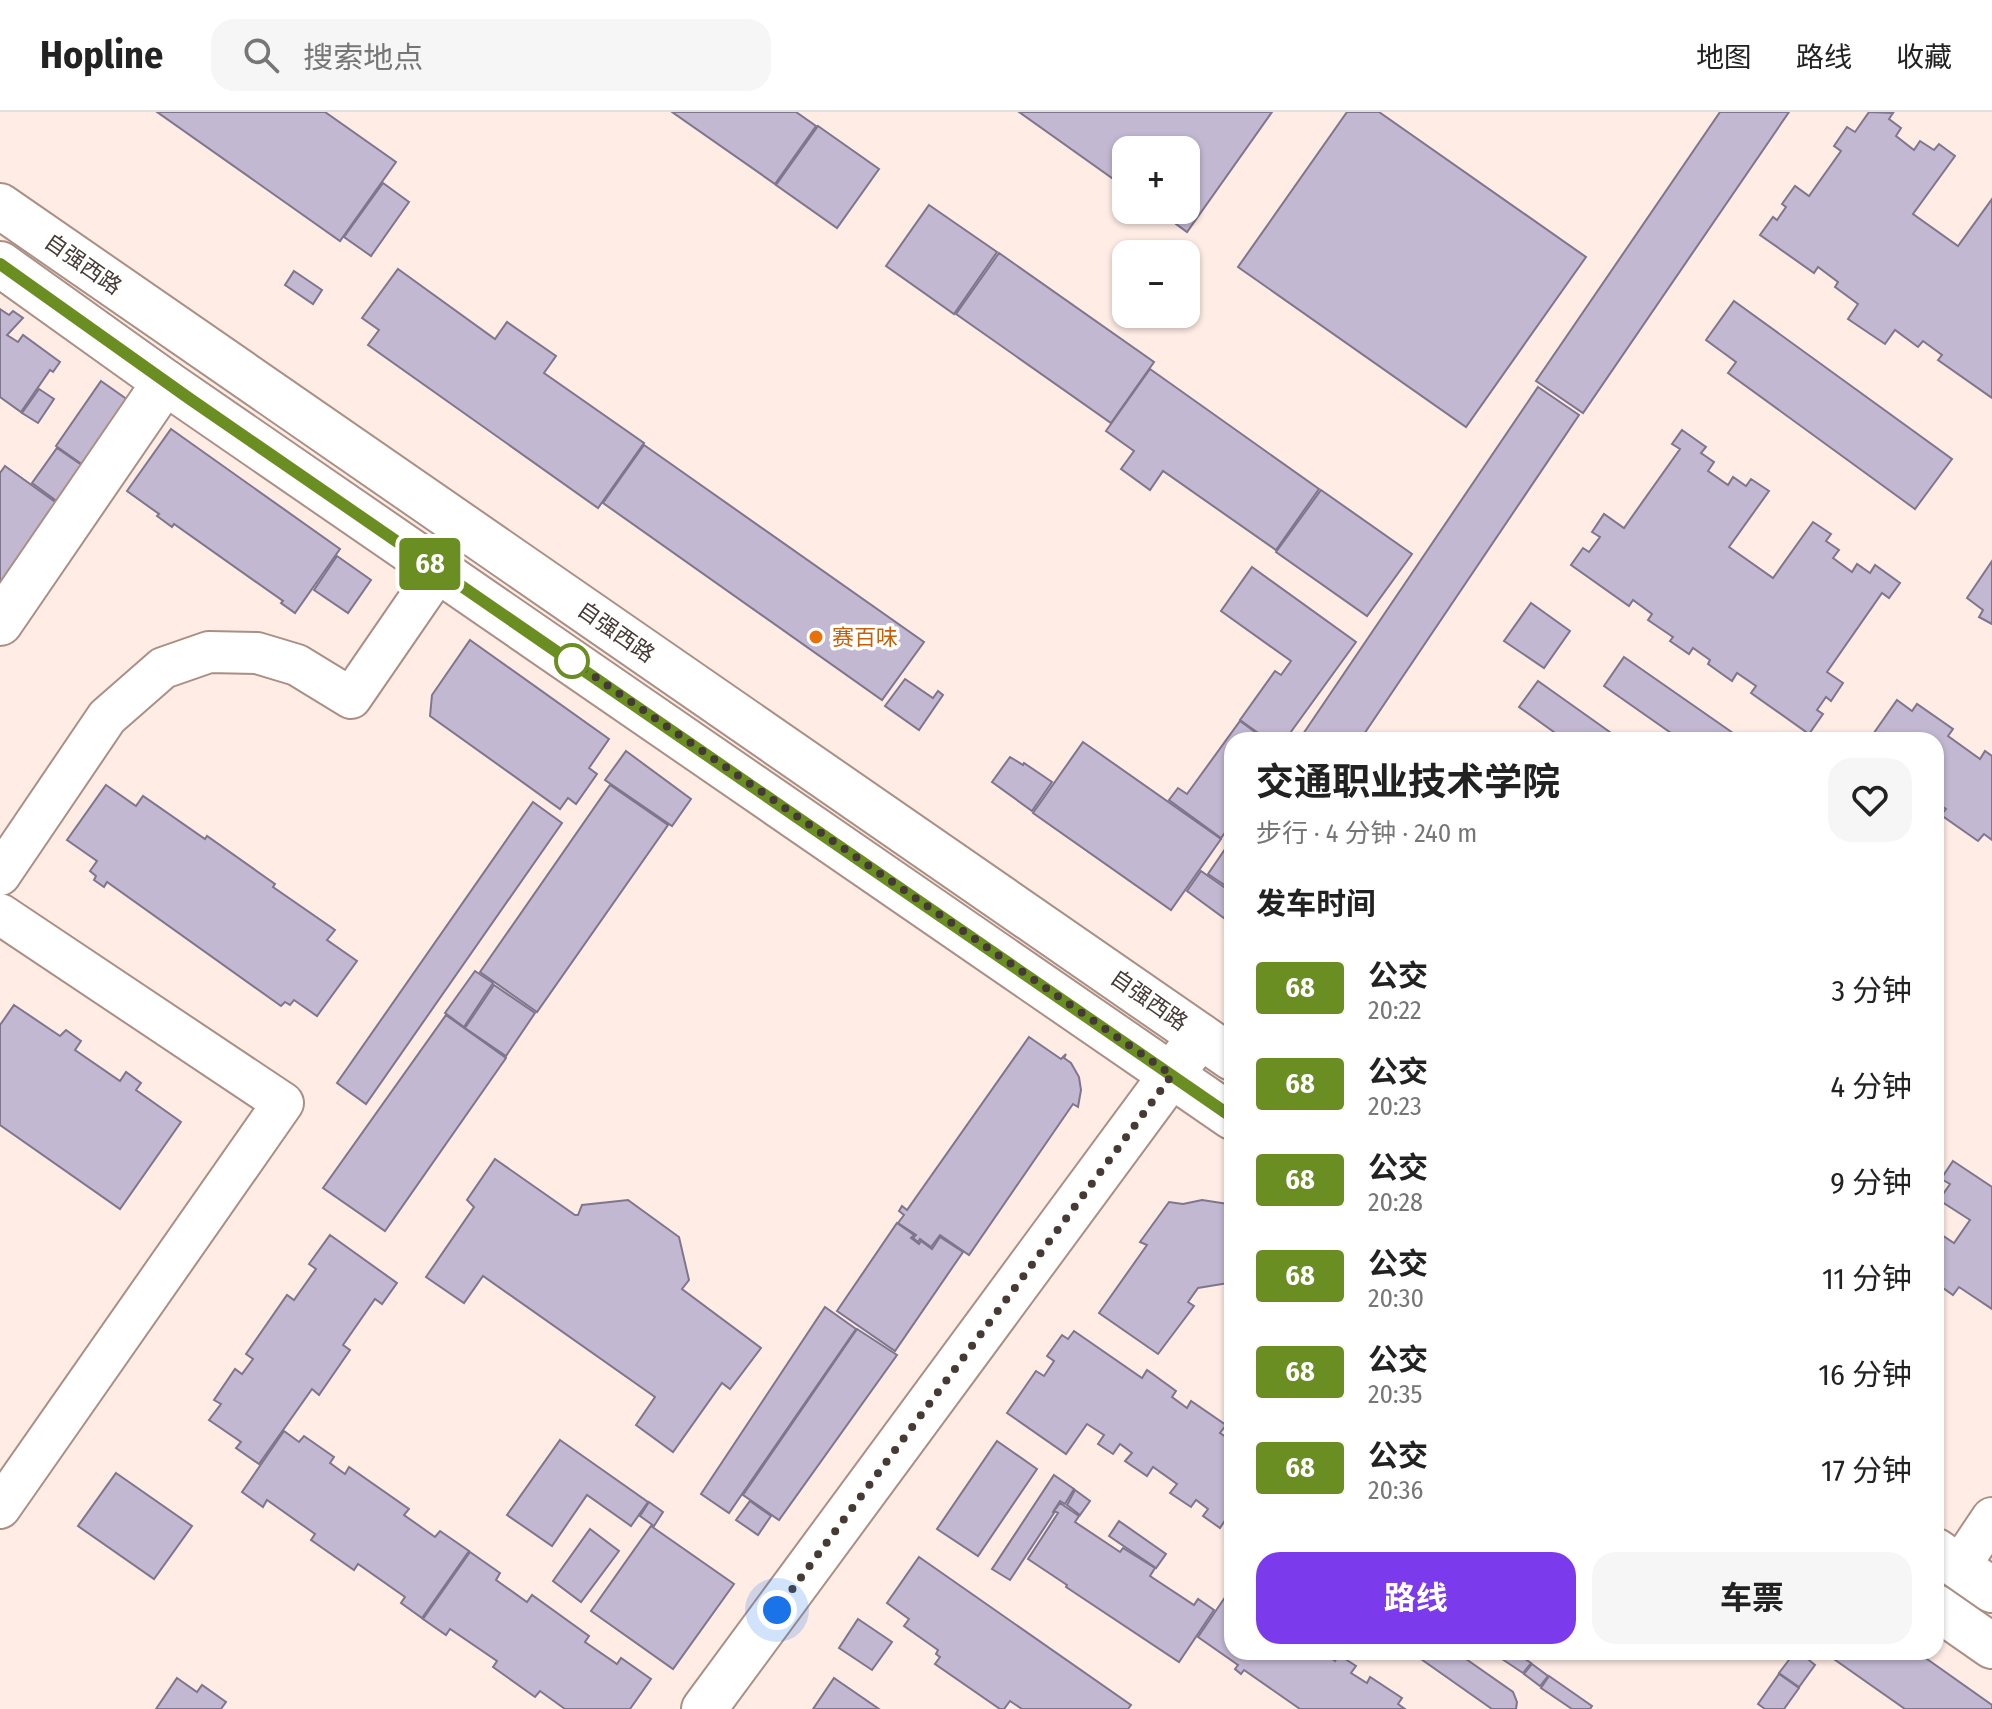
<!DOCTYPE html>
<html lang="zh">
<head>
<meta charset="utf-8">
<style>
	:root { --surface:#fff; --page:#f6f6f6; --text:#222; --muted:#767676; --line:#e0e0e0; --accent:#7c3aed }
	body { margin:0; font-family:"Fira Sans Condensed","Noto Sans SC",sans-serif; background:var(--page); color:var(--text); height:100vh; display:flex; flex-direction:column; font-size:30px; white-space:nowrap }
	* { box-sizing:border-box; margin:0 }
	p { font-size:26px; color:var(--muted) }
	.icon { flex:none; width:44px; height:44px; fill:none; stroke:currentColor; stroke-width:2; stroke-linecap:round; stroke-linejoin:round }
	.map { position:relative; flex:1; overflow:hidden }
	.details { position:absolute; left:1224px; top:620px; width:720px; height:928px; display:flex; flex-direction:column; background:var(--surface); border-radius:24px; box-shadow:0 2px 6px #0004 }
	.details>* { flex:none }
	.badge { padding:0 16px; border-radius:6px; font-size:28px; line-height:52px }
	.fabs { position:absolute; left:1112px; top:24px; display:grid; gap:16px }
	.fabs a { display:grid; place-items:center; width:88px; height:88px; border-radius:16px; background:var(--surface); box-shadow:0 2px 6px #0004; font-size:40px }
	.you { position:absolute; width:40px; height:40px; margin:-20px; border:6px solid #fff; border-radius:50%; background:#1a73e8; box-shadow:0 0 0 12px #1a73e833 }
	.map>.badge { position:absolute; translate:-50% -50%; box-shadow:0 0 0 4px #fff }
	h2 { padding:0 32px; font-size:30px; line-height:72px }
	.round { display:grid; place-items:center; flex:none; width:84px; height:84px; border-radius:24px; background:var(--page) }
	.headline { display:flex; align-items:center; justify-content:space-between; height:136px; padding:0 32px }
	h1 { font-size:38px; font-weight:700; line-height:60px }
	.cta { display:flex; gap:16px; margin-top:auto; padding:16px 32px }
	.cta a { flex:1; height:92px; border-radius:24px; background:var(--accent); color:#fff; font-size:32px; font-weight:700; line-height:92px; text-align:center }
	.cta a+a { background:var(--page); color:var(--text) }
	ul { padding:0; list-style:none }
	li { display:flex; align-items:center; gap:24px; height:96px; padding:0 32px }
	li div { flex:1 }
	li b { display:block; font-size:30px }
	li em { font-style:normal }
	li .badge { min-width:88px; font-weight:700; text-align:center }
	header { display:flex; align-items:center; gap:48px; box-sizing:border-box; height:112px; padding:0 40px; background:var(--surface); border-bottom:2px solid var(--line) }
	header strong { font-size:38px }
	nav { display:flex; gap:44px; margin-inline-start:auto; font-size:28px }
	.search { width:560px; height:72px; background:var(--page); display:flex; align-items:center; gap:20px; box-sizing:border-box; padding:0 28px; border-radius:24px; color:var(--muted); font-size:30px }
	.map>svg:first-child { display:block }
	.building { fill:#c2b8d2; stroke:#7f768d; stroke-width:2 }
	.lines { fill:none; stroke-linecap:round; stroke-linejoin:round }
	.minor-casing { stroke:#aa8f84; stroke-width:44 }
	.tertiary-casing { stroke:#aa8f84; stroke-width:48 }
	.secondary-casing { stroke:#aa8f84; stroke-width:48 }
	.minor { stroke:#fff; stroke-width:40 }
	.tertiary { stroke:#fff; stroke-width:44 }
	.secondary { stroke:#fff; stroke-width:44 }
	.line-casing { stroke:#fff; stroke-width:18 }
	.line { stroke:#6b8e23; stroke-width:12 }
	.walk { stroke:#463a35; stroke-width:8; stroke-dasharray:0 14.4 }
	.food-dot { fill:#e8710a; stroke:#fff; stroke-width:3 }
	.stop-dot { fill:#fff; stroke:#6b8e23; stroke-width:4 }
	.labels { text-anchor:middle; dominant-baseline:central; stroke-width:7; stroke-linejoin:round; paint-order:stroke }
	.street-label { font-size:22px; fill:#463a35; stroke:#fff }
	.food-label { font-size:22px; fill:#c56008; stroke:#fff; text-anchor:start }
</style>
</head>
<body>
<header>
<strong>Hopline</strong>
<div class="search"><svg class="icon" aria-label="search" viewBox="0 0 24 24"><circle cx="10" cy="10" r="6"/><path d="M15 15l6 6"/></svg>搜索地点</div>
<nav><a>地图</a><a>路线</a><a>收藏</a></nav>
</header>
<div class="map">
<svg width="1992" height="1597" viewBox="0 0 1992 1597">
	<rect width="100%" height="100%" fill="#feece5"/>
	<g class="building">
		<path d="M157 0H325L396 50 340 129Z"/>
		<path d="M672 0H796L816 14 775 72Z"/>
		<path d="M1019 0H1272L1187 120 1157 98H1186V38H1126V76Z"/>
		<path d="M1347 0H1379L1586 145 1466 315 1238 155Z"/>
		<path d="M1720 0H1789L1583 301 1536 269Z"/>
		<path d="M1869 0 1893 1 1889 7 1901 16 1896 24 1914 38 1920 29 1934 38 1939 32 1955 44 1913 102 1958 134 1992 87V286L1938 248 1942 243 1923 229 1918 235 1895 218 1885 232 1848 207 1858 192 1835 175 1838 170 1818 155 1814 161 1760 123 1773 105 1777 108 1786 95 1782 92 1795 74 1809 84 1841 39 1834 34 1847 15 1855 20Z"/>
		<path d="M818 14 879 57 837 116 776 73Z"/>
		<path d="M383 71 409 90 371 144 344 125Z"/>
		<path d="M929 93 997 140 954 202 886 154Z"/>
		<path d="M999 141 1154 250 1111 311 956 202Z"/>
		<path d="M398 157 495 227 507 210 556 244 544 261 644 331 598 396 368 233 379 218 362 206Z"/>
		<path d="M294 159 322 178 313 192 285 173Z"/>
		<path d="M1734 189 1952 347 1915 397 1728 261 1736 250 1706 228Z"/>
		<path d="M0 197 9 203 13 199 23 206 7 223 18 230 23 223 60 250 53 260 50 258 21 300 0 285Z"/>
		<path d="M1150 257 1319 377 1276 438 1163 359 1150 378 1121 357 1134 339 1106 319Z"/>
		<path d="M101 269 128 288 83 353 56 334Z"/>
		<path d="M1538 275 1579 303 1360 628H1299Z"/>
		<path d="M39 277 54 287 38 311 22 301Z"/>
		<path d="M171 317 340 437 295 501 281 491 283 489 174 412 172 415 157 404 159 402 127 379Z"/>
		<path d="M1682 318 1706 335 1701 341 1714 350 1708 359 1728 373 1733 365 1746 374 1751 367 1769 379 1729 435 1773 466 1813 410 1831 422 1826 429 1839 438 1833 446 1852 460 1857 452 1870 461 1875 453 1900 471 1889 486 1882 481 1827 560 1843 571 1831 589 1826 585 1817 598 1823 602 1809 622 1751 581 1756 574 1737 561 1732 569 1708 552 1710 548 1693 536 1689 542 1670 529 1673 525 1648 508 1652 502 1633 488 1629 494 1571 453 1583 436 1589 440 1600 425 1592 420 1604 402 1624 416 1680 337 1672 332Z"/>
		<path d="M644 333 924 530 882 588 603 391Z"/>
		<path d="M57 336 83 354 58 390 32 371Z"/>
		<path d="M5 354 58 392 0 475V361Z"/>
		<path d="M1321 378 1412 442 1367 504 1276 440Z"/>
		<path d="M337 444 371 468 348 501 314 478Z"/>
		<path d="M1992 449V512L1979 505 1983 498 1967 486Z"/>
		<path d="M1252 455 1356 530 1285 628H1268L1240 608 1275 559 1281 563 1291 549 1221 499Z"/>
		<path d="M1531 491 1570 519 1544 556 1504 529Z"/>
		<path d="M470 528 609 627 589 656 597 662 576 692 568 686 560 697 430 604 432 583Z"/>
		<path d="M1624 545 1743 628H1681L1604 574Z"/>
		<path d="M905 567 933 586 938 579 943 583 919 618 885 594Z"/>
		<path d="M1538 569 1621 628H1565L1519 595Z"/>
		<path d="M1897 588 1912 599 1917 592 1953 617 1948 624 1980 647 1985 639 1992 644V728L1984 722 1978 729 1941 703 1946 697 1936 690V628H1869Z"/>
		<path d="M1240 609 1266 628H1232V711L1221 726 1169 688 1178 676 1187 682Z"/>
		<path d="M1083 630 1221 727 1171 798 1033 701Z"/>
		<path d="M626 639 691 687 672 714 605 668Z"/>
		<path d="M1010 645 1023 653 1024 651 1052 670 1032 699 992 670Z"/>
		<path d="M106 673 136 694 143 684 205 727 207 724 275 772 273 775 335 818 327 828 357 849 317 904 294 888 290 893 285 890 281 894 107 770 104 775 94 768 96 764 90 759 97 749 67 728Z"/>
		<path d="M610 673 668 713 537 900 480 860Z"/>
		<path d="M533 690 562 711 366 992 337 971Z"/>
		<path d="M1232 727V778L1208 762Z"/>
		<path d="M1201 759 1231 780 1227 786 1232 789V812L1187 779Z"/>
		<path d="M475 859 493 871 464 915 445 901Z"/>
		<path d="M494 873 535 901 506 944 465 916Z"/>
		<path d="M14 893 60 924 66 918 81 929 75 938 120 969 126 960 141 971 136 978 181 1010 120 1097 0 1013V913Z"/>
		<path d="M446 903 506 946 385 1119 323 1076Z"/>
		<path d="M1029 925 1061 947 1066 942 1064 946 1071 951 1079 965 1081 978 1078 995 1073 992 969 1143 940 1123 931 1135 920 1127 918 1130 913 1126 916 1123 898 1111 904 1103 899 1099 902 1094 907 1098Z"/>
		<path d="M495 1047 575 1103H578L582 1093 628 1088 679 1125 689 1168 682 1177 761 1236 730 1277 722 1271 673 1340 636 1313 655 1285 483 1164 464 1191 426 1165 474 1095 467 1088Z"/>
		<path d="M1953 1049 1992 1075V1197L1959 1175 1953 1183 1936 1171V1119L1954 1131 1970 1108 1939 1088 1950 1072 1941 1067Z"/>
		<path d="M1202 1088 1228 1092 1232 1091V1174L1228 1171 1198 1176 1188 1190 1194 1194 1158 1242 1099 1201 1147 1133 1140 1130 1169 1090 1183 1092Z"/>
		<path d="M897 1111 914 1123 911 1126 919 1132 921 1129 932 1137 940 1125 963 1140 895 1239 837 1199Z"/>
		<path d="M330 1123 397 1171 382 1192 375 1187 343 1233 350 1238 319 1283 312 1277 259 1352 236 1336 241 1330 209 1308 221 1292 214 1288 235 1257 242 1262 253 1247 246 1242 287 1183 294 1188 316 1157 309 1152Z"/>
		<path d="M825 1195 856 1217 729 1401 701 1382Z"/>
		<path d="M857 1217 897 1243 779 1408 743 1383Z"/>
		<path d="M1074 1219 1142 1266 1147 1258 1176 1279 1172 1285 1187 1296 1191 1289 1226 1313 1220 1321 1232 1329V1411L1226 1407 1220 1416 1203 1404 1208 1397 1196 1388 1191 1395 1170 1381 1177 1372 1153 1355 1147 1364 1125 1349 1132 1341 1120 1332 1113 1342 1098 1332 1104 1323 1087 1312 1066 1342 1007 1301 1036 1259 1044 1264 1054 1249 1047 1244 1062 1223 1068 1227Z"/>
		<path d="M284 1319 299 1330 304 1324 334 1345 330 1351 345 1362 349 1355 409 1397 404 1403 435 1425 440 1419 469 1439 422 1506 401 1491 405 1485 358 1452 354 1458 311 1428 315 1422 267 1388 263 1395 242 1380Z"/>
		<path d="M560 1328 648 1390 631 1414 587 1383 552 1434 507 1403Z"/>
		<path d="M997 1329 1037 1357 978 1444 937 1417Z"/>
		<path d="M116 1361 192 1414 154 1467 78 1414Z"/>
		<path d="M1054 1363 1074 1377 1065 1392 1060 1389 1053 1400 1054 1401 1010 1468 992 1457Z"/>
		<path d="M1075 1378 1090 1389 1080 1403 1067 1393Z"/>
		<path d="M750 1389 771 1404 758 1423 736 1408Z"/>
		<path d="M649 1390 663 1400 654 1414 640 1404Z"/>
		<path d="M1060 1391 1079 1404 1075 1410 1120 1440 1123 1436 1155 1456 1150 1464 1194 1493 1198 1487 1214 1498 1179 1550 1066 1475 1067 1473 1028 1447 1058 1401 1054 1399Z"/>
		<path d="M1119 1409 1166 1442 1156 1456 1109 1424Z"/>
		<path d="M651 1414 734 1472 673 1557 591 1499Z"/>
		<path d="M590 1417 619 1439 581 1490 553 1469Z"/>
		<path d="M470 1440 500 1461 496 1468 527 1490 532 1483 589 1524 585 1530 617 1552 621 1546 651 1567 630 1597H565L540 1579 535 1585 493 1555 497 1549 450 1517 446 1523 423 1507Z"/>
		<path d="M919 1445 1131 1593 1128 1597H1022L1010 1589 1004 1597H1000L935 1552 940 1545 936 1542 938 1538 904 1514 909 1507 887 1491Z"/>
		<path d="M1232 1471V1540H1324L1335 1549 1339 1543 1356 1554 1351 1561 1367 1571 1370 1565 1402 1586 1398 1592 1405 1597H1300L1244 1558 1241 1562 1235 1557 1238 1553 1198 1525 1230 1478 1228 1477Z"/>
		<path d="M858 1507 892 1530 872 1558 839 1536Z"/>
		<path d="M1411 1540H1456L1513 1580 1517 1590 1516 1597H1492Z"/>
		<path d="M1502 1540H1515L1531 1551 1523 1561 1499 1545Z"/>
		<path d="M1795 1540H1799L1815 1553 1799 1575 1779 1561Z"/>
		<path d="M1835 1540H1917L1992 1593V1597H1905L1831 1545Z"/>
		<path d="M1532 1552 1548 1564 1540 1574 1524 1562Z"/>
		<path d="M1779 1562 1799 1576 1784 1597H1765L1758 1592Z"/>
		<path d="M1549 1564 1592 1594 1590 1597H1572L1541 1576Z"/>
		<path d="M177 1566 197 1580 202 1573 226 1590 221 1597H156Z"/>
		<path d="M834 1566 879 1597H813Z"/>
	</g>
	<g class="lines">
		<g class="minor-casing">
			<g id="minor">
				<path d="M0 763 107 605 163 556 209 540 257 541 297 553 351 586 439 458"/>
				<path d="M0 802 283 991 0 1396"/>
				<path d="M1959 1455 1992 1406"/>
			</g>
		</g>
		<g class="tertiary-casing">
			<g id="tertiary">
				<path d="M0 511 165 270"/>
				<path d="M704 1597 1200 924"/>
			</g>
		</g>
		<g class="secondary-casing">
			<g id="secondary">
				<path d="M0 94 1232 946"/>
				<path d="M0 152 165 270 1232 1005"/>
				<path d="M1936 1439 1992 1478"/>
				<path d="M1936 1495 1992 1534"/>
			</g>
		</g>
		<use href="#minor" class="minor"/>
		<use href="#tertiary" class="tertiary"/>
		<use href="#secondary" class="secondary"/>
	</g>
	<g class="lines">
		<g class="line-casing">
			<path id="line" d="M0 152 190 287 1232 1005"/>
		</g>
		<use href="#line" class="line"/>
		<path class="walk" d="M572 549 1172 963 777 1498"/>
	</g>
	<circle class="food-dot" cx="816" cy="525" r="8"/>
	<circle class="stop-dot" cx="572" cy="549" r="16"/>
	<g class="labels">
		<g class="street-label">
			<text transform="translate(83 152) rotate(35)">自强西路</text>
			<text transform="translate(616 520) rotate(35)">自强西路</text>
			<text transform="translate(1149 888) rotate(35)">自强西路</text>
		</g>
		<g class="food-label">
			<text x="832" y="525">赛百味</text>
		</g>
	</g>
</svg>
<div class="fabs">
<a>+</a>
<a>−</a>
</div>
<div class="you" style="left:777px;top:1498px"></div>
<b class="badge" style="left:430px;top:452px;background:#6b8e23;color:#fff">68</b>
<section class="details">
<div class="headline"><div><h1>交通职业技术学院</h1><p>步行 · 4 分钟 · 240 m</p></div><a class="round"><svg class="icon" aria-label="heart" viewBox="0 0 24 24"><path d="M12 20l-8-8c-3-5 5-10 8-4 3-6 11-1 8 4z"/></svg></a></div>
<h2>发车时间</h2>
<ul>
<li><span class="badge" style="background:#6b8e23;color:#fff">68</span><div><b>公交</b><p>20:22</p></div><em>3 分钟</em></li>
<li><span class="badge" style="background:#6b8e23;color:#fff">68</span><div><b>公交</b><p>20:23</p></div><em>4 分钟</em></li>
<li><span class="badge" style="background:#6b8e23;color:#fff">68</span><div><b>公交</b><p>20:28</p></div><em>9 分钟</em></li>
<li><span class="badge" style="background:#6b8e23;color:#fff">68</span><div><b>公交</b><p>20:30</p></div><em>11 分钟</em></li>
<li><span class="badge" style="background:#6b8e23;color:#fff">68</span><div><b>公交</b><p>20:35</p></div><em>16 分钟</em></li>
<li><span class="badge" style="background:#6b8e23;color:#fff">68</span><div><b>公交</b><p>20:36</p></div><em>17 分钟</em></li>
</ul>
<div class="cta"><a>路线</a><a>车票</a></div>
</section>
</div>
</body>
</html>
